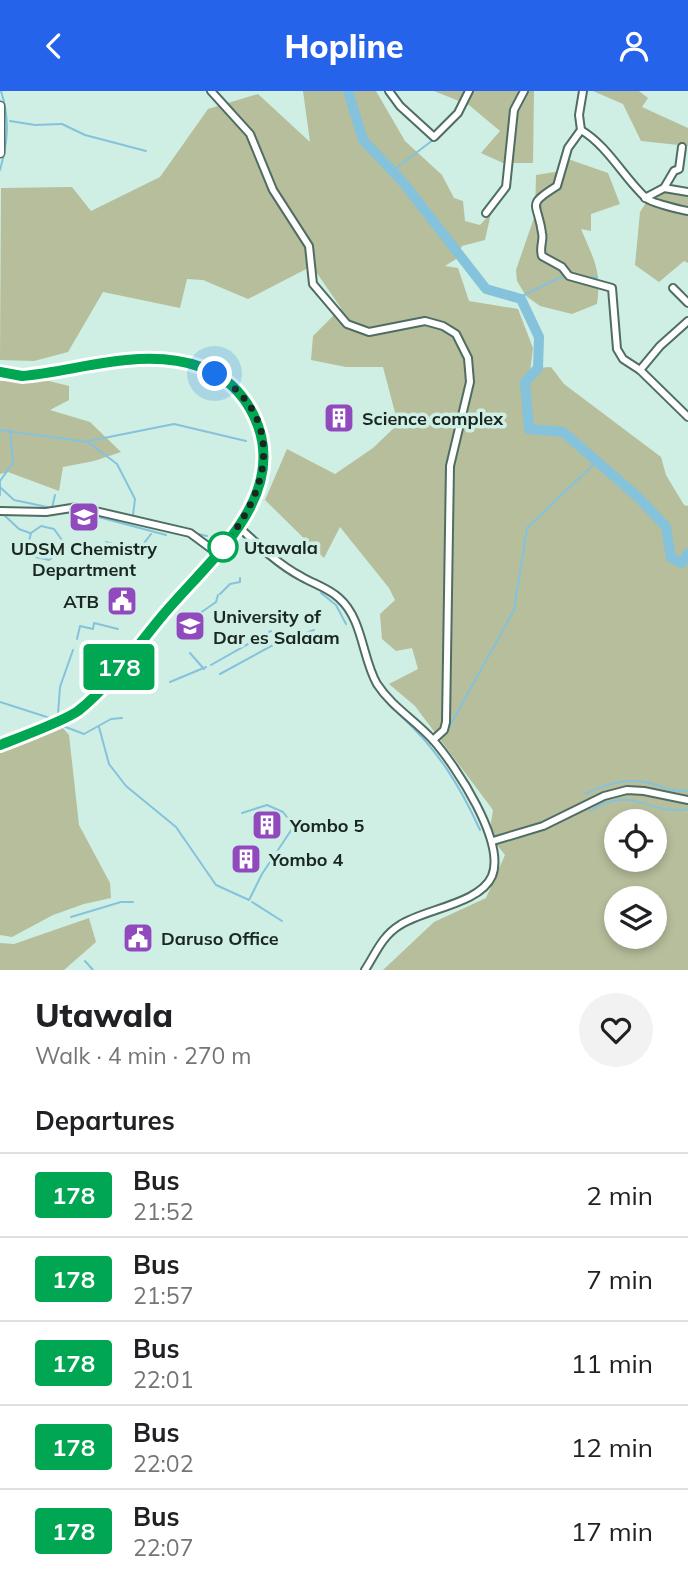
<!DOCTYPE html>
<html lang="en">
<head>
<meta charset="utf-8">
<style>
	:root { --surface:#fff; --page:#f2f2f2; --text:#202124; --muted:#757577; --line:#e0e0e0; --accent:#2563eb }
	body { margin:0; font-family:Mulish,sans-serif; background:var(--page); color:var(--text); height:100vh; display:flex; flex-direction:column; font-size:26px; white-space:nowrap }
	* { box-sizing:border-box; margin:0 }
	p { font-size:23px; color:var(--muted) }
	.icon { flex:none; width:38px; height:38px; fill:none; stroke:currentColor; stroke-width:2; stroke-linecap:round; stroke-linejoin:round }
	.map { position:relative; height:879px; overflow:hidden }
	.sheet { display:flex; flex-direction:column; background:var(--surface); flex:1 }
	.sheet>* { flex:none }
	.badge { padding:0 14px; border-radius:5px; font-size:24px; line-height:46px }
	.controls { position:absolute; left:604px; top:718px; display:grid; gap:14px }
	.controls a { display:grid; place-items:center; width:63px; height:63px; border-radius:50%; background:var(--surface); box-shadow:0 4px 10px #0003; font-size:35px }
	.you { position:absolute; width:35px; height:35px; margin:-18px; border:5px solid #fff; border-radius:50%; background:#1a73e8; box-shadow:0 0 0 10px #1a73e833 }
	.map>.badge { position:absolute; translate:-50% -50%; box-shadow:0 0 0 4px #fff }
	h2 { padding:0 35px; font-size:26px; line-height:63px }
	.round { display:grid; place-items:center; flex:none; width:74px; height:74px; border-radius:37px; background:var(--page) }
	.headline { display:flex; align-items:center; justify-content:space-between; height:119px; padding:0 35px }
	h1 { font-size:33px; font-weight:800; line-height:52px }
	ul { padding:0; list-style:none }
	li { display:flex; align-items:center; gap:21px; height:84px; padding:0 35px; border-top:2px solid var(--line) }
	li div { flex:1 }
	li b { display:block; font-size:26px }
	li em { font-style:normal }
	li .badge { min-width:77px; font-weight:700; text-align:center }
	header { display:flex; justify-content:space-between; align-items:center; height:91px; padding:0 35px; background:var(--accent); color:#fff; font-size:32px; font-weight:800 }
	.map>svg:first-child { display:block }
	.green { fill:#b6be9c; fill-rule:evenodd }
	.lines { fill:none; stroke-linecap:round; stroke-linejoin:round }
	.stream { stroke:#85c2dc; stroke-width:2 }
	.river { stroke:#85c2dc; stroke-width:10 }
	.minor-casing { stroke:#506d63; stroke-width:10 }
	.tertiary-casing { stroke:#506d63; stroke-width:11 }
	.minor { stroke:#fff; stroke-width:6 }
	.tertiary { stroke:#fff; stroke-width:8 }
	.line-casing { stroke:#fff; stroke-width:16 }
	.line { stroke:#00a651; stroke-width:10 }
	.walk { stroke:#1a2622; stroke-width:7; stroke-dasharray:0 12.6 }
	.stop-dot { fill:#fff; stroke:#00a651; stroke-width:3.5 }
	.labels { text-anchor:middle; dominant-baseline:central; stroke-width:7; stroke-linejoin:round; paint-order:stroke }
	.poi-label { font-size:18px; font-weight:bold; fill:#1a2622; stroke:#cfefe4; text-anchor:start }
	.stop-label { font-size:18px; font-weight:bold; fill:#1a2622; stroke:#cfefe4; text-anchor:start }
</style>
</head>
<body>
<header><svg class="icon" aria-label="back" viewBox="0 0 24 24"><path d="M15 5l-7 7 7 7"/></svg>Hopline<svg class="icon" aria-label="person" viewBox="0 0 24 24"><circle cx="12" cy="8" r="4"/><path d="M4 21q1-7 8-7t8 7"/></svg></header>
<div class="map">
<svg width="688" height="879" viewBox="0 0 688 879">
	<rect width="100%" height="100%" fill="#cfefe4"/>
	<g class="green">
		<path d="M303 0H376L405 50 442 84 454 107 463 110 465 130 480 134 491 122 485 149 462 155 456 168 445 175 458 177 469 210 518 218 533 257 530 282 535 277 551 276 564 293 661 366 666 384 684 414 688 415V879H383L434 831 486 807 505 764 489 744 493 719 415 615 389 593 418 578 412 557 396 560 382 548 380 523 395 509 389 497 340 436 324 467 265 409 287 358 335 383 373 357 398 333 383 276H346L311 269 313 245 341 217 312 175 248 208 203 189 187 188 180 217 103 201 68 261 34 270 0 269 1 97 72 96 91 120 160 86 208 18 258 3 310 51ZM616 730H654V768H616ZM616 807H654V845H616Z"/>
		<path d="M434 0H534L533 72H503L481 62 500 40 469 14Z"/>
		<path d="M593 0H639L648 7 642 16 688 37V55L641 50 623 13Z"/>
		<path d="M568 68 608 82 620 113 591 123V140L581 138C593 167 602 179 597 213L572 223 540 215 526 205 517 190 516 179 535 124 536 84 561 80Z"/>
		<path d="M653 101 688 102V172L684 170 659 191 635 174 640 121Z"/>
		<path d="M37 287 69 295V309L50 319 90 331 121 361 94 370 63 376 59 400 8 381 0 383V290Z"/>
		<path d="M61 635 69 644 79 734 110 792 111 807 84 813 53 824 12 846 0 844V660Z"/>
		<path d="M89 827 96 851 64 879H0V852L14 853Z"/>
	</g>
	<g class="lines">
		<g class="stream">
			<path d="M10 30 35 34 61 33"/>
			<path d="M62 33 85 44 146 60"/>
			<path d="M0 79C8 51 10 28 1 0"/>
			<path d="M392 80 433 49"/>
			<path d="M587 187 597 186"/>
			<path d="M518 207 565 184"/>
			<path d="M89 270 109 267"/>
			<path d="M0 276 28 280"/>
			<path d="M0 339 88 351 117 373 135 408 133 424"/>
			<path d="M89 350 174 333 246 350"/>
			<path d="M1 397 14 409 52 417 55 404"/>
			<path d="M0 404V390L13 372 10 339"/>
			<path d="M76 420 166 444"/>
			<path d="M3 423 19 438 30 442"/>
			<path d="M194 442 207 445"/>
			<path d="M106 451 138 460 151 443"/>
			<path d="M59 462 49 469 36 466 28 454 31 442 41 435 54 438 62 449"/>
			<path d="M321 502 336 514 346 533"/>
			<path d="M220 503 230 493 240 491V487"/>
			<path d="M185 541 186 532 216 511 218 504"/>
			<path d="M77 548 80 535 93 538 94 532 118 538"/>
			<path d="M190 562 204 578"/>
			<path d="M211 574 271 540"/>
			<path d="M220 583 273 554 314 539"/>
			<path d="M170 591 206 576"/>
			<path d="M0 611 53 628"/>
			<path d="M58 623 60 596 73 559"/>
			<path d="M402 626C438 659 460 695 480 739"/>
			<path d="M63 635 84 643 111 628 122 627"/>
			<path d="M99 636 109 673 126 695 176 736 216 794 249 809 262 783 294 735 283 721 267 714 242 722"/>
			<path d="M447 640 514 519 527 437 596 371"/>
			<path d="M443 644 437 649 464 687"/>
			<path d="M585 703C603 694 623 687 645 691 659 693 673 703 688 699"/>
			<path d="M590 720C634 692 650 726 688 718"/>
			<path d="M252 811 282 830"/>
			<path d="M71 826 121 811H133"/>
			<path d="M85 870 93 879"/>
		</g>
		<path class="river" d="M348 0 363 49 402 90 486 198 521 208 539 246 538 277 525 291 529 338 563 341 638 406 666 436 671 467 682 472 688 462"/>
		<g class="minor-casing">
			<g id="minor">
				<path d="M211 0 250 43 273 99 309 155 313 193 347 233 369 241 425 230 443 235 456 243 468 267 470 291 450 375 446 631 444 639 433 649"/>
				<path d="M389 0 400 15 434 46 458 22 469 0"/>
				<path d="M583 0 579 24 581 39C608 55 624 87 646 107 649 111 681 119 688 120"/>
				<path d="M581 39 568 57 557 95C525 115 538 111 542 142 544 150 539 156 542 165L562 176 569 185 612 197 617 258 623 268 640 279"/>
				<path d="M664 97 688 101"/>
				<path d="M645 107 664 97 674 80 679 78 682 56"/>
				<path d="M486 122 506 96 514 19 524 0"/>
				<path d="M673 197 688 212"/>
				<path d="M688 230 660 255 640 279 688 326"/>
				<path d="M0 420 46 421 78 416 190 442 217 462"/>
				<path d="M240 437C258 454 279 474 302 486 314 493 328 497 339 507 363 528 362 567 377 593 392 616 415 629 433 649 456 675 506 751 492 785 480 813 424 818 400 834 382 845 376 862 365 879"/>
				<path d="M493 750 543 735 604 705 627 699 644 700 688 709"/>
			</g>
		</g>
		<g class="tertiary-casing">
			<g id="tertiary">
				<path d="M0 15V62"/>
				<path d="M0 281 22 285C79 280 144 255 201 276 225 286 243 302 254 325 291 404 211 467 166 520 138 553 112 593 78 620 65 630 18 647 0 654"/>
			</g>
		</g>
		<use href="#minor" class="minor"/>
		<use href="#tertiary" class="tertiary"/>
	</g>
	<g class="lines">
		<g class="line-casing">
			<path id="line" d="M0 281 22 285C79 280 144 255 201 276 225 285 243 302 254 325 292 405 208 470 163 524 136 556 111 594 78 620 64 630 18 647 0 654"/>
		</g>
		<use href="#line" class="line"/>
		<path class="walk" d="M215 283C291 329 267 407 217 462L223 456"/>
	</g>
	<defs>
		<g id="building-square" transform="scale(1.575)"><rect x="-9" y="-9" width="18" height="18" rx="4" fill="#904abe" stroke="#cfefe4"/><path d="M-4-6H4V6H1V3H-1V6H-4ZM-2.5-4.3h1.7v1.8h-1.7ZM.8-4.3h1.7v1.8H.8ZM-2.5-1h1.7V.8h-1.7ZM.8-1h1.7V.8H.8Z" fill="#fff"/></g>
		<g id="university-square" transform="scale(1.575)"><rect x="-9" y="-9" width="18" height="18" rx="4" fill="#904abe" stroke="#cfefe4"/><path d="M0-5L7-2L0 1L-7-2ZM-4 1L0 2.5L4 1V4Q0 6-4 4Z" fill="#fff"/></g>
		<g id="civic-square" transform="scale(1.575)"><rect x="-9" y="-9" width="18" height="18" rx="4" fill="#904abe" stroke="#cfefe4"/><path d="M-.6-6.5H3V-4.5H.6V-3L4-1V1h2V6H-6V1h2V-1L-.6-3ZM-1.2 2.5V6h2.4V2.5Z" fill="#fff"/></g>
	</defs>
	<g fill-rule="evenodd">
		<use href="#building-square" x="339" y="327"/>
		<use href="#university-square" x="84" y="426"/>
		<use href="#civic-square" x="122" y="510"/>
		<use href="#university-square" x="190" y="535"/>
		<use href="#building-square" x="267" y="734"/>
		<use href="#building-square" x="246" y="768"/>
		<use href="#civic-square" x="138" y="847"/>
	</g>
	<circle class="stop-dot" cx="223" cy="456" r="14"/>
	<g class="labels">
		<g class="poi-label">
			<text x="362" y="327">Science complex</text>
			<text x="84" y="457" text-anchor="middle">UDSM Chemistry<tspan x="84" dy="21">Department</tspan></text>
			<text x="99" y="510" text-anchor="end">ATB</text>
			<text x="213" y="525">University of<tspan x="213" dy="21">Dar es Salaam</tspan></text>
			<text x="290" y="734">Yombo 5</text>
			<text x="269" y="768">Yombo 4</text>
			<text x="161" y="847">Daruso Office</text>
		</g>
		<g class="stop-label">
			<text x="244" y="456">Utawala</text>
		</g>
	</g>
</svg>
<div class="controls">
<a><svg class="icon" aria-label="locate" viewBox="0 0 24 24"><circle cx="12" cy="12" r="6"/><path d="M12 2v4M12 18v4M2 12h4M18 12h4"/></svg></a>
<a><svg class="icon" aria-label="layers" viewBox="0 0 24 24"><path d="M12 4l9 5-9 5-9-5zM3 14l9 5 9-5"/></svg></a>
</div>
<div class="you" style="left:215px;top:283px"></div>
<b class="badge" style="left:119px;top:576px;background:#00a651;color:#fff">178</b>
</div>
<section class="sheet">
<div class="headline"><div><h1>Utawala</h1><p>Walk · 4 min · 270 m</p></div><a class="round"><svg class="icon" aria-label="heart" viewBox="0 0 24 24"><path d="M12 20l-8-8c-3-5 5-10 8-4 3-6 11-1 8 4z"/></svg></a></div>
<h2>Departures</h2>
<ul>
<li><span class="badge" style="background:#00a651;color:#fff">178</span><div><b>Bus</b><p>21:52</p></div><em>2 min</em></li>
<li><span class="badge" style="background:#00a651;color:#fff">178</span><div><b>Bus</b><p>21:57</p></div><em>7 min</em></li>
<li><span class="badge" style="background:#00a651;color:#fff">178</span><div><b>Bus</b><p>22:01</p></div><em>11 min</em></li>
<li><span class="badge" style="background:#00a651;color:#fff">178</span><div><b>Bus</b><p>22:02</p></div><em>12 min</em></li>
<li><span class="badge" style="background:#00a651;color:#fff">178</span><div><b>Bus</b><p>22:07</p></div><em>17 min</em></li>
</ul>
</section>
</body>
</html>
